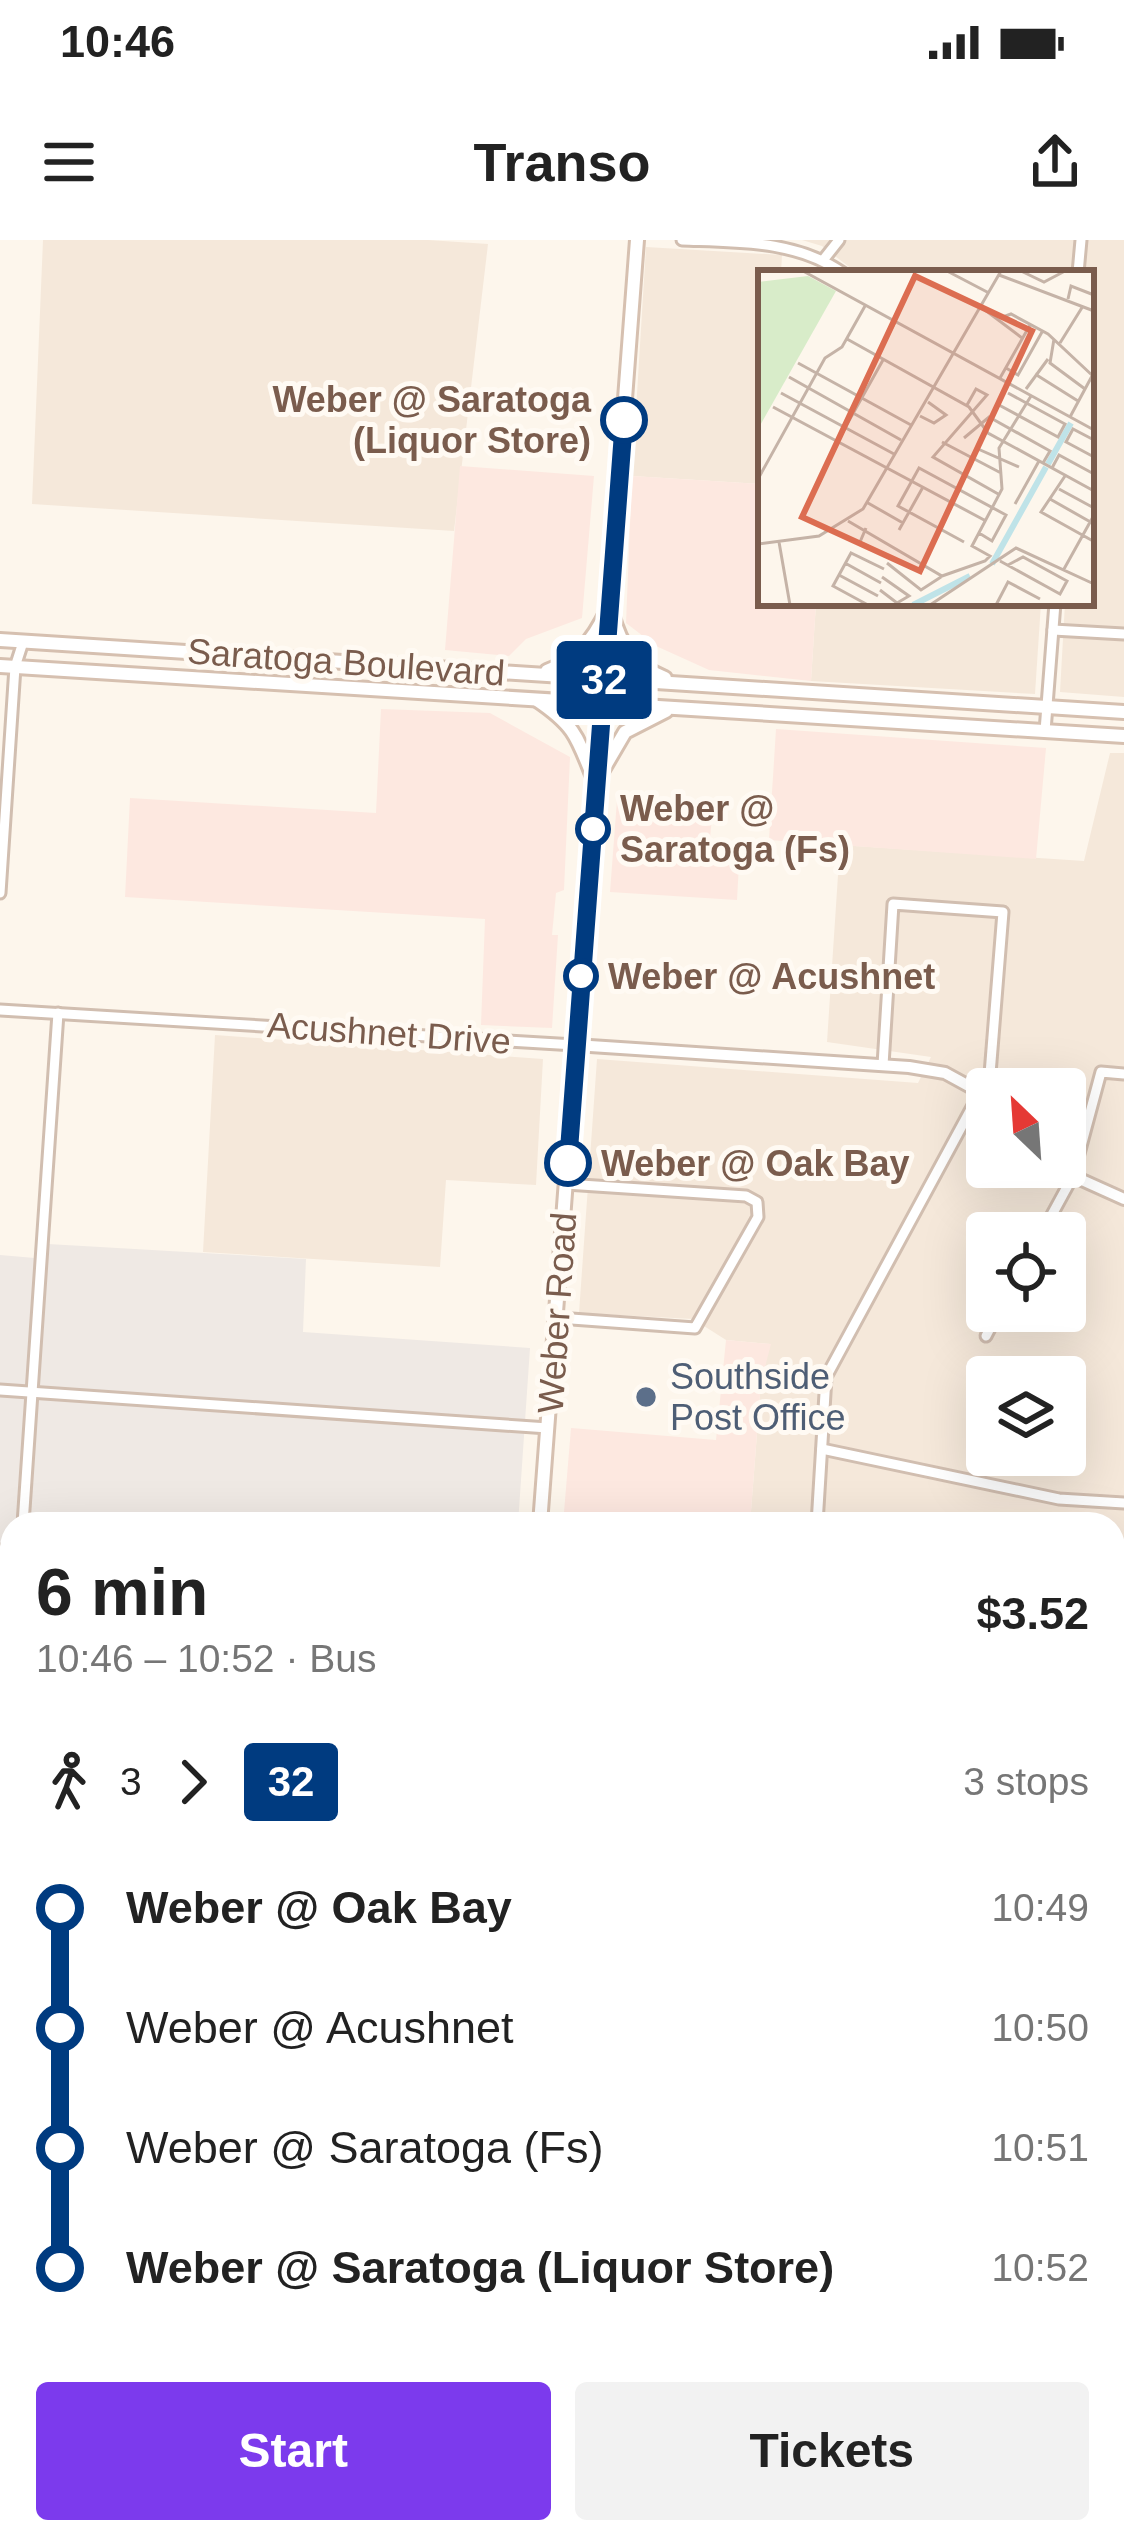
<!DOCTYPE html>
<html lang="en">
<head>
<meta charset="utf-8">
<style>
	:root { --surface:#fff; --page:#f2f2f2; --text:#222; --muted:#767676; --accent:#7c3aed }
	body { margin:0; font-family:Arial,sans-serif; background:var(--page); color:var(--text); height:100vh; display:flex; flex-direction:column; font-size:45px; white-space:nowrap }
	* { box-sizing:border-box; margin:0 }
	p { font-size:39px; color:var(--muted) }
	.icon { flex:none; width:66px; height:66px; fill:none; stroke:currentColor; stroke-width:2; stroke-linecap:round; stroke-linejoin:round }
	.map { position:relative; flex:1; overflow:hidden }
	.details { position:absolute; left:0px; top:1272px; width:1125px; height:1032px; display:flex; flex-direction:column; background:var(--surface); border-radius:36px 36px 0 0; box-shadow:0 12px 48px #0002 }
	.details>* { flex:none }
	.badge { padding:0 24px; border-radius:9px; font-size:42px; line-height:78px }
	.needle { width:78px; rotate:335deg }
	.tools { position:absolute; left:966px; top:828px; display:grid; gap:24px }
	.tools a { display:grid; place-items:center; width:120px; height:120px; border-radius:12px; background:var(--surface); box-shadow:0 12px 48px #0002; font-size:60px }
	.map>.badge { position:absolute; translate:-50% -50%; box-shadow:0 0 0 6px #fff }
	.legs { display:flex; align-items:center; gap:18px; height:132px; padding:0 36px; font-size:39px }
	.legs p { margin-inline-start:auto }
	.headline { display:flex; align-items:center; justify-content:space-between; height:204px; padding:0 36px }
	h1 { font-size:66px; font-weight:600; line-height:90px }
	.cta { display:flex; gap:24px; margin-top:auto; padding:24px 36px }
	.cta a { flex:1; height:138px; border-radius:12px; background:var(--accent); color:#fff; font-size:48px; font-weight:600; line-height:138px; text-align:center }
	.cta a+a { background:var(--page); color:var(--text) }
	ul { padding:0 36px; list-style:none }
	li { display:flex; align-items:center; gap:42px; height:120px; font-size:45px }
	li i { display:grid; place-items:center; width:18px; height:100%; margin:0 15px; background:currentColor }
	li i::after { content:''; width:30px; height:30px; margin:-15px; border:9px solid; border-radius:50%; background:var(--surface) }
	li p { margin-inline-start:auto }
	li:first-child i { background:linear-gradient(#0000 50%,currentColor 0) }
	li:last-child i { background:linear-gradient(currentColor 50%,#0000 0) }
	.status { display:flex; justify-content:space-between; align-items:center; height:84px; padding:0 60px; background:var(--surface); direction:ltr }
	.status svg { height:33px; fill:currentColor }
	header { display:flex; justify-content:space-between; align-items:center; height:156px; padding:0 36px; background:var(--surface); font-size:54px; font-weight:600 }
	.map>svg:first-child { display:block }
	.residential { fill:#f5e8da; fill-rule:evenodd }
	.commercial { fill:#fde8e0 }
	.industrial { fill:#efe9e4 }
	.education { fill:#f3e8fa }
	.lines { fill:none; stroke-linecap:round; stroke-linejoin:round }
	.minor-casing { stroke:#d1beb0; stroke-width:15 }
	.tertiary-casing { stroke:#d1beb0; stroke-width:16 }
	.secondary-casing { stroke:#d6c0b0; stroke-width:18 }
	.minor { stroke:#fff; stroke-width:9 }
	.tertiary { stroke:#fff; stroke-width:10 }
	.secondary { stroke:#fff; stroke-width:12 }
	.line-1-casing { stroke:#fff; stroke-width:27 }
	.line-1 { stroke:#003b80; stroke-width:18 }
	.stop-1-dot { fill:#fff; stroke:#003b80; stroke-width:6 }
	.service-dot { fill:#5c6f8a; stroke:#fffaf3; stroke-width:4.5 }
	.labels { text-anchor:middle; dominant-baseline:central; stroke-width:10; stroke-linejoin:round; paint-order:stroke }
	.stop-label { font-size:36px; font-weight:bold; fill:#7a5c4d; stroke:#fffaf3; text-anchor:start }
	.street-label { font-size:36px; fill:#7a5c4d; stroke:#fffaf3 }
	.service-label { font-size:36px; fill:#4e5e75; stroke:#fffaf3; text-anchor:start }
	.inset-river { fill:none; stroke:#bfe3e8; stroke-width:6 }
	.inset-road { fill:none; stroke:#c5b3a7; stroke-width:3 }
	.view { fill:#dc6d51; fill-opacity:0.15; stroke:#dc6d51; stroke-width:6 }
	.inset-edge { fill:none; stroke:#7a5c4d; stroke-width:6 }
</style>
</head>
<body>
<div class="status"><b>10:46</b><svg viewBox="0 0 49 12"><path d="M0 12V9h3v3zM5 12V6h3v6zM10 12V3h3v9zM15 12V0h3v12zM26 1h20v11H26zM47 4h2v5h-2z"/></svg></div>
<header><svg class="icon" aria-label="menu" viewBox="0 0 24 24"><path d="M4 6h16M4 12h16M4 18h16"/></svg>Transo<svg class="icon" aria-label="share" viewBox="0 0 24 24"><path d="M12 15V3M7 8l5-5 5 5M5 13v7h14v-7"/></svg></header>
<div class="map">
<svg width="1124" height="2304" viewBox="0 0 1124 2304">
	<rect width="100%" height="100%" fill="#fdf6ec"/>
	<g class="residential">
		<path d="M43 0H428L488 4 454 291 32 264Z"/>
		<path d="M802 0H1124V457L1060 452 1065 363H1091V33H857L822 6Z"/>
		<path d="M646 7 782 15 781 33H761V244L632 236Z"/>
		<path d="M816 363H1041L1035 454 811 441Z"/>
		<path d="M1110 513H1124V1952L1113 1951V1284H750L761 1142 770 1104 726 1100 693 1079 579 1073 597 819 918 843 931 817 827 802 840 605 1084 621ZM987 849H1065V927H987ZM987 993H1065V1071H987ZM987 1137H1065V1215H987Z"/>
		<path d="M215 795 543 819 536 945 446 940 440 1027 203 1012Z"/>
		<path d="M1113 2254 1124 2255V2304H459L460 2292H1113Z"/>
	</g>
	<g class="commercial">
		<path d="M460 226 594 236 582 378 526 399 509 416 445 410Z"/>
		<path d="M632 236 761 244V363H816L811 441 709 430 656 406 626 383Z"/>
		<path d="M381 469 490 473 570 517 564 650 556 653 552 695H558L552 788 481 785 485 679 125 657 130 558 376 573Z"/>
		<path d="M776 489 1046 508 1036 619 769 600Z"/>
		<path d="M617 560 713 566 708 620 739 624 737 660 610 652Z"/>
		<path d="M726 1100 771 1104 761 1142 750 1284H563L571 1188 716 1200Z"/>
	</g>
	<path class="industrial" d="M48 1004 306 1019 303 1092 530 1108 518 1284H12V1585L0 1584V1015L46 1019Z"/>
	<path class="education" d="M1113 1951 1124 1952V2234L1113 2233Z"/>
	<g class="lines">
		<g class="minor-casing">
			<g id="minor">
				<path d="M682 0C737 2 796 0 843 33"/>
				<path d="M824 19 839 0"/>
				<path d="M1078 33 1081 0"/>
				<path d="M1053 390 1124 394"/>
				<path d="M1045 491 1055 363"/>
				<path d="M0 653 15 427 23 402"/>
				<path d="M0 770 575 805"/>
				<path d="M1042 993 1073 936 1101 832 1124 834"/>
				<path d="M558 1078 695 1088 758 977 757 962 746 956 566 944"/>
				<path d="M986 1096 999 1071"/>
				<path d="M0 1150 548 1188"/>
				<path d="M822 1209 1059 1259 1124 1263"/>
				<path d="M23 1284 58 773"/>
				<path d="M817 1284 826 1137 990 834 1003 672 893 664 883 825"/>
				<path d="M0 1310 12 1311"/>
				<path d="M1113 1379 1124 1380"/>
				<path d="M1113 1518 1124 1519"/>
				<path d="M0 1583 12 1435"/>
				<path d="M1113 1898H1124"/>
				<path d="M592 2292 756 2303"/>
			</g>
		</g>
		<g class="tertiary-casing">
			<g id="tertiary">
				<path d="M575 805 909 827 945 833 987 856"/>
				<path d="M1063 927 1073 936 1124 959"/>
				<path d="M0 1593H12"/>
				<path d="M1113 1645 1124 1646"/>
				<path d="M1113 2245 1124 2246"/>
				<path d="M835 2304 836 2292"/>
			</g>
		</g>
		<g class="secondary-casing">
			<g id="secondary">
				<path d="M612 374C621 406 633 425 665 438"/>
				<path d="M0 400 1124 472"/>
				<path d="M0 426 1124 496"/>
				<path d="M547 431C577 420 593 400 607 371"/>
				<path d="M537 460C574 485 577 496 593 537"/>
				<path d="M601 533 625 492 666 471"/>
				<path d="M540 1284 637 0"/>
				<path d="M279 2304 290 2292"/>
			</g>
		</g>
		<use href="#minor" class="minor"/>
		<use href="#tertiary" class="tertiary"/>
		<use href="#secondary" class="secondary"/>
	</g>
	<g class="lines">
		<g class="line-1-casing">
			<path id="line-1" d="M568 923 624 180"/>
		</g>
		<use href="#line-1" class="line-1"/>
	</g>
	<g class="stop-1-dot">
		<circle cx="624" cy="180" r="21"/>
		<circle cx="593" cy="589" r="15"/>
		<circle cx="581" cy="736" r="15"/>
		<circle cx="568" cy="923" r="21"/>
	</g>
	<circle class="service-dot" cx="646" cy="1157" r="12"/>
	<g class="labels">
		<g class="stop-label">
			<text x="591" y="159" text-anchor="end">Weber @ Saratoga<tspan x="591" dy="41">(Liquor Store)</tspan></text>
			<text x="620" y="568">Weber @<tspan x="620" dy="41">Saratoga (Fs)</tspan></text>
			<text x="608" y="736">Weber @ Acushnet</text>
			<text x="601" y="923">Weber @ Oak Bay</text>
		</g>
		<g class="street-label">
			<text transform="translate(346 422) rotate(4)">Saratoga Boulevard</text>
			<text transform="translate(389 793) rotate(4)">Acushnet Drive</text>
			<text transform="translate(557 1073) rotate(-86)">Weber Road</text>
		</g>
		<g class="service-label">
			<text x="670" y="1136">Southside<tspan x="670" dy="41">Post Office</tspan></text>
		</g>
	</g>
	<g transform="translate(758 30)">
		<rect width="336" height="336" fill="#fdf6ec"/>
		<path d="M50 6 78 21 0 159V12Z" fill="#d8ecc9"/>
		<path class="inset-river" d="M290 194 313 153M234 294 288 197M155 335 212 306"/>
		<path class="inset-road" d="M45 1 336 160M189 1 231 23M263 1 286 12 307 1M241 5 336 41M310 29 313 16 336 25M223 37 264 68M242 48 253 44 290 64 336 107M89 69 211 137 230 163 336 221M296 69 292 93 327 119M302 73 325 36M119 86 137 52M40 93 153 155M248 98 260 105 284 62M277 104 320 131M31 107 143 170M242 108 272 55M268 119 290 89M23 123 136 184M209 135 218 119 229 125 175 187 242 225M241 135 300 167 307 154 250 123M15 137 228 251M162 146 176 153 188 145 170 132M312 147 334 106M206 168 231 147 292 181 285 193M336 170 315 159 308 172 336 187M79 172 125 90M184 172 243 203M220 179 261 197M294 198 301 185 336 204M307 206 283 242 335 271M0 209 67 88 84 77 107 36M301 219 336 238M292 229 336 254M110 233 145 253M257 234 281 191M90 251 184 306 227 291 232 286 214 276 244 219 241 178 273 126M108 258 102 272 123 283M141 260 165 217M21 272 32 335M206 272 140 236 161 198 248 245 234 271 221 263M0 274 61 266 105 239 243 1M242 291 302 324 309 311 265 287 250 295M87 293 123 313M129 293 163 320 183 307M306 299 336 245M81 305 120 326M122 320 139 333 151 326 124 307M110 335 75 316 93 283 126 299M172 335 258 278 336 314M238 335 250 312 282 329"/>
		<path class="view" d="M157 6 274 61 162 301 44 247Z"/>
		<rect width="336" height="336" class="inset-edge"/>
	</g>
</svg>
<div class="tools">
<a><svg class="needle" viewBox="-14 -14 28 28"><path d="M0-13l5 13h-10z" fill="#e53935"/><path d="M0 13l5-13h-10z" fill="#767676"/></svg></a>
<a><svg class="icon" aria-label="locate" viewBox="0 0 24 24"><circle cx="12" cy="12" r="6"/><path d="M12 2v4M12 18v4M2 12h4M18 12h4"/></svg></a>
<a><svg class="icon" aria-label="layers" viewBox="0 0 24 24"><path d="M12 4l9 5-9 5-9-5zM3 14l9 5 9-5"/></svg></a>
</div>
<b class="badge" style="left:604px;top:440px;background:#003b80;color:#fff">32</b>
<section class="details">
<div class="headline"><div><h1>6 min</h1><p>10:46 – 10:52 · Bus</p></div><b>$3.52</b></div>
<div class="legs"><svg class="icon" aria-label="walk" viewBox="0 0 24 24"><circle cx="13" cy="4" r="2"/><path d="M13 8l-2 6 4 7M11 14l-3 7M7 12l3-4h3l4 4"/></svg>3<svg class="icon" aria-label="forward" viewBox="0 0 24 24"><path d="M9 5l7 7-7 7"/></svg><b class="badge" style="background:#003b80;color:#fff">32</b><p>3 stops</p></div>
<ul>
<li><i style="color:#003b80"></i><b>Weber @ Oak Bay</b><p>10:49</p></li>
<li><i style="color:#003b80"></i><span>Weber @ Acushnet</span><p>10:50</p></li>
<li><i style="color:#003b80"></i><span>Weber @ Saratoga (Fs)</span><p>10:51</p></li>
<li><i style="color:#003b80"></i><b>Weber @ Saratoga (Liquor Store)</b><p>10:52</p></li>
</ul>
<div class="cta"><a>Start</a><a>Tickets</a></div>
</section>
</div>
</body>
</html>
